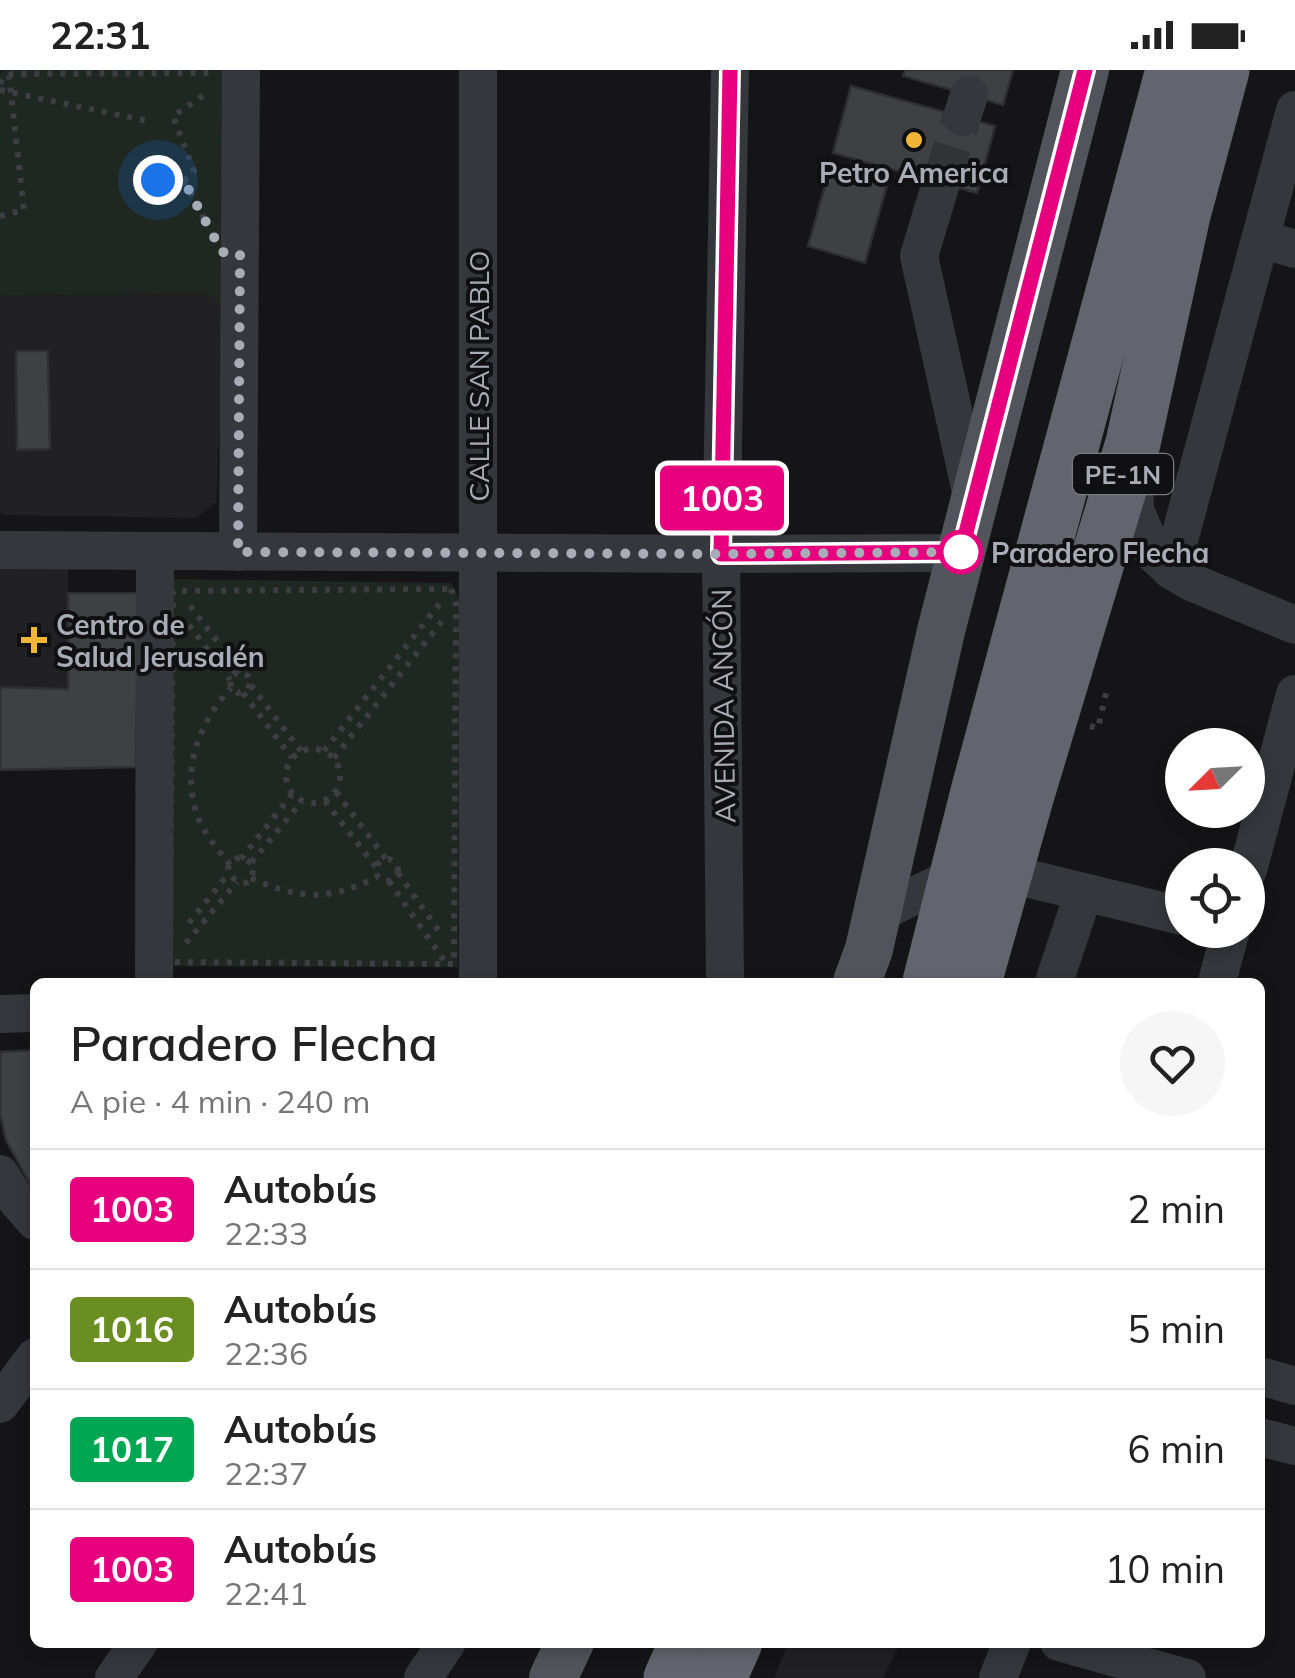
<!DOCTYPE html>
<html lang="es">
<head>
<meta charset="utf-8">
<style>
	:root { --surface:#fff; --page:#f6f6f6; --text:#222; --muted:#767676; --line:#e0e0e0 }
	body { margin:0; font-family:Mulish,sans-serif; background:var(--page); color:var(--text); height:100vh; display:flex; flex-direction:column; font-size:38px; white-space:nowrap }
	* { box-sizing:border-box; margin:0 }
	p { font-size:32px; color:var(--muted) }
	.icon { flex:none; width:55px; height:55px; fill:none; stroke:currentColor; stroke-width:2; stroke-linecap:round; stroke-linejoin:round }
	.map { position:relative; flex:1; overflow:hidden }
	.drawer { position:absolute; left:30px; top:908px; width:1235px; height:670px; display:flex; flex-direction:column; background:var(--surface); border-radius:15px; box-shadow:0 5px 15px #0003 }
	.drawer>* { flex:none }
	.badge { padding:0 20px; border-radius:8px; font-size:35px; line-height:65px }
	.needle { width:65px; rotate:246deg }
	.tools { position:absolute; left:1165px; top:658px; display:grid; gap:20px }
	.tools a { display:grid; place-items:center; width:100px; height:100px; border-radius:50%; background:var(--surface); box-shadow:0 5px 15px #0003; font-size:50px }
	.you { position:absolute; width:50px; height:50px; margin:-25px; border:8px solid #fff; border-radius:50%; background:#1a73e8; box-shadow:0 0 0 15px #1a73e833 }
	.map>.badge { position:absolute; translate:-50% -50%; box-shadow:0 0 0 5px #fff }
	.round { display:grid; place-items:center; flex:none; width:105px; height:105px; border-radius:52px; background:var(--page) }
	.summary { display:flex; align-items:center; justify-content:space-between; height:170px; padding:0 40px }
	h1 { font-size:48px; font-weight:600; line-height:75px }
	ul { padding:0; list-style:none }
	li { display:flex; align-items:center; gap:30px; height:120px; padding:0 40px; border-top:2px solid var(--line) }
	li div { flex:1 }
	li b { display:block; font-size:38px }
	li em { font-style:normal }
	li .badge { min-width:110px; font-weight:700; text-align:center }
	.status { display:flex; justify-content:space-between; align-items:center; height:70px; padding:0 50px; background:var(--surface); direction:ltr }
	.status svg { height:28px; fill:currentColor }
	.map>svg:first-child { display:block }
	.built { fill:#212124 }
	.green { fill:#1f2721 }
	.building { fill:#3f4044; stroke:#2f2f33; stroke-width:2.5 }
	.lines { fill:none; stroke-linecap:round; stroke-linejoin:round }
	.minor-tunnel { stroke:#323337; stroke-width:38; stroke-dasharray:38 19; stroke-linecap:butt }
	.path { stroke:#3c3e43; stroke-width:6; stroke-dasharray:5 8; stroke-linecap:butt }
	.minor { stroke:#36373c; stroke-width:38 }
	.major { stroke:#52545b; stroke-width:48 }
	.highway { stroke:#62656d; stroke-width:55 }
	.line-casing { stroke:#fff; stroke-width:22 }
	.line { stroke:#e6007e; stroke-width:15 }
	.walk { stroke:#a7acb7; stroke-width:10; stroke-dasharray:0 18 }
	.poi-dot { fill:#efb735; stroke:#101012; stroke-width:4 }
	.stop-dot { fill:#fff; stroke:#e6007e; stroke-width:5 }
	.labels { text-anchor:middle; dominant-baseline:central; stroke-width:8; stroke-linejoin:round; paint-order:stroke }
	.shield { fill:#101012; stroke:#7a7d86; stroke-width:2.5 }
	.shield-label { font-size:25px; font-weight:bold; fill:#a7acb7 }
	.poi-label { font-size:28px; font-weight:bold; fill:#a7acb7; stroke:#101012 }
	.street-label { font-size:28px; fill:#a7acb7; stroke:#101012 }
	.stop-label { font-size:28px; font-weight:bold; fill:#a7acb7; stroke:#101012; text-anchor:start }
</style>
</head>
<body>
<div class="status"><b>22:31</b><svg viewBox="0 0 49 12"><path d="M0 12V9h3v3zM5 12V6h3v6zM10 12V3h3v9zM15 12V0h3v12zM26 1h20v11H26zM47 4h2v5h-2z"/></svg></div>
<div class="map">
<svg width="1295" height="1608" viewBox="0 0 1295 1608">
	<rect width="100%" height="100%" fill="#151517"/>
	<g class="built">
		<path d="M203 223 225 236 216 432 196 448 4 445 0 442V226Z"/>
		<path d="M0 496H68V619L0 617Z"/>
		<path d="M788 1573V1572L900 1573 883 1608H774Z"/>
	</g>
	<g class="green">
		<path d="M4 0H229L225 236 203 223 0 226V3Z"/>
		<path d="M173 509 451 513 460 529 458 897 167 896Z"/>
	</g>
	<g class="building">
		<path d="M905 0H1013L1003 35 903 6Z"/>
		<path d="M851 16 995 56 977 123 833 83Z"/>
		<path d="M830 98 887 115 865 193 808 176Z"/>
		<path d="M16 281H48L50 379 17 380Z"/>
		<path d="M68 523H139L136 697 0 700V617L68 619Z"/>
		<path d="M35 980V1123L6 1070 0 1044V982Z"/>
	</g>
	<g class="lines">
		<path class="minor-tunnel" d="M941 113 962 47"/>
		<g class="path">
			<path d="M0 14 2 9 12 4 209 3"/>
			<path d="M0 20 152 52"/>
			<path d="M157 110 184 111 206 153"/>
			<path d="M184 111 194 101 173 46 207 23"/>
			<path d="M0 146 24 140 9 6"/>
			<path d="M451 519 456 534 454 894 170 892 173 521Z"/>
			<path d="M190 536 241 602"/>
			<path d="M189 555 230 610"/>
			<path d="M250 614 248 619 238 623 231 618 230 610 234 604 241 602 248 606 250 614 301 681"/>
			<path d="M243 623 292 688"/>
			<path d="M1090 656 1098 658 1106 623"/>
			<circle cx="313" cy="706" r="27"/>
			<path d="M324 681 444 528"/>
			<path d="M334 688 443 550"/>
			<path d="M336 722 386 789"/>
			<path d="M325 731 376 797"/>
			<circle cx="387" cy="800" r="11"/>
			<path d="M241 789 292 724"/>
			<path d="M251 793C245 789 243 785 236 789 209 803 262 832 251 793L302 731"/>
			<path d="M230 795C217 779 203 762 196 742 182 697 200 651 231 618"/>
			<path d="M398 803 443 867"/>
			<path d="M251 808C300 830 329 831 377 807"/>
			<path d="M389 811 445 892"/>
			<path d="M189 853 229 803"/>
			<path d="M186 873 237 812"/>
		</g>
		<g class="minor">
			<path d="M962 47 969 25"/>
			<path d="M941 113 919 186 973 431"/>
			<path d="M1261 169 1295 179"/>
			<path d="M1134 400 1135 440 1154 484 1171 500 1191 512 1295 555"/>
			<path d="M0 480 721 484 961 483"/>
			<path d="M238 482 241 0"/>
			<path d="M1171 500 1295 40"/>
			<path d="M1248 800 1295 624"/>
			<path d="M877 844 959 804 1006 803 1182 846"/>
			<path d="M154 912 155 481"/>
			<path d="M478 912V0"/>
			<path d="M725 912 721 484 730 0"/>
			<path d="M1054 912 1084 822"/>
			<path d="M1217 912 1231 860"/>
			<path d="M0 944 35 943"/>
			<path d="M0 1104 15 1128 35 1151"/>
			<path d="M1260 1306 1295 1316"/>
			<path d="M0 1334 35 1287"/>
			<path d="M1260 1367 1295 1376"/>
			<path d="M1059 1572 1187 1608"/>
			<path d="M114 1608 139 1572"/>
			<path d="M423 1608 447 1572"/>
			<path d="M998 1608 1012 1572"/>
		</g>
		<g class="major">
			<path d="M857 912 869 879 941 561 1085 0"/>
			<path d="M553 1608 570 1572"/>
		</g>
		<g class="highway">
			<path d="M930 912 979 718 1173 0"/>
			<path d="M974 912 1026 728 1133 373 1183 145 1222 0"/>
			<path d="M671 1608 687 1572"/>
			<path d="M719 1608 735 1572"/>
		</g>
	</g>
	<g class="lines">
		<g class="line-casing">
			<path id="line" d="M730 0 721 484 961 482 1085 0"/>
		</g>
		<use href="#line" class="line"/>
		<path class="walk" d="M158 110 184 111 222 182 240 184 238 482 721 484 961 482"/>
	</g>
	<g class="poi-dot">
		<circle cx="914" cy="70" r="10"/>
		<path d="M29 555h10v10h10v10h-10v10h-10v-10h-10v-10h10z"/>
	</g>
	<circle class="stop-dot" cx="961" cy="482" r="20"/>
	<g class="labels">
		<rect class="shield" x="1073" y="384" width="100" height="40" rx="8"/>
		<g class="shield-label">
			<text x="1123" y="404">PE-1N</text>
		</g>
		<g class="poi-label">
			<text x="914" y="102">Petro America</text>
			<text x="56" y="554" text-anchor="start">Centro de<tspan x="56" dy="32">Salud Jerusalén</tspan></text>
		</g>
		<g class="street-label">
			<text transform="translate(478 306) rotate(-90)">CALLE SAN PABLO</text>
			<text transform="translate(723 636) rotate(-91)">AVENIDA ANCÓN</text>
		</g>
		<g class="stop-label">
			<text x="991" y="482">Paradero Flecha</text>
		</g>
	</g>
</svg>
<div class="tools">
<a><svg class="needle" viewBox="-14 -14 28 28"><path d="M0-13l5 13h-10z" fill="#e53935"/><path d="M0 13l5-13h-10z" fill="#767676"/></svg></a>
<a><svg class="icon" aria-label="locate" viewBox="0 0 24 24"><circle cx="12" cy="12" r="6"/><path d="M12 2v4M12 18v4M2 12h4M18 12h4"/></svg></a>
</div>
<div class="you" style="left:158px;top:110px"></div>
<b class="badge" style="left:722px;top:428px;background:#e6007e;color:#fff">1003</b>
<section class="drawer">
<div class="summary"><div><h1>Paradero Flecha</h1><p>A pie · 4 min · 240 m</p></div><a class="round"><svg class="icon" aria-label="heart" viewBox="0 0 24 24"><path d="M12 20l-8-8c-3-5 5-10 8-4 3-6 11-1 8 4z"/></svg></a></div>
<ul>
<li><span class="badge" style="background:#e6007e;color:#fff">1003</span><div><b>Autobús</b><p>22:33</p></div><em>2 min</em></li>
<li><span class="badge" style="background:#6b8e23;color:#fff">1016</span><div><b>Autobús</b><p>22:36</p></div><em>5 min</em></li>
<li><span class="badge" style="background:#00a651;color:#fff">1017</span><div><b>Autobús</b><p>22:37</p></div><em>6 min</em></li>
<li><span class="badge" style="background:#e6007e;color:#fff">1003</span><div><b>Autobús</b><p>22:41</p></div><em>10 min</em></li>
</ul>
</section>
</div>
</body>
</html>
